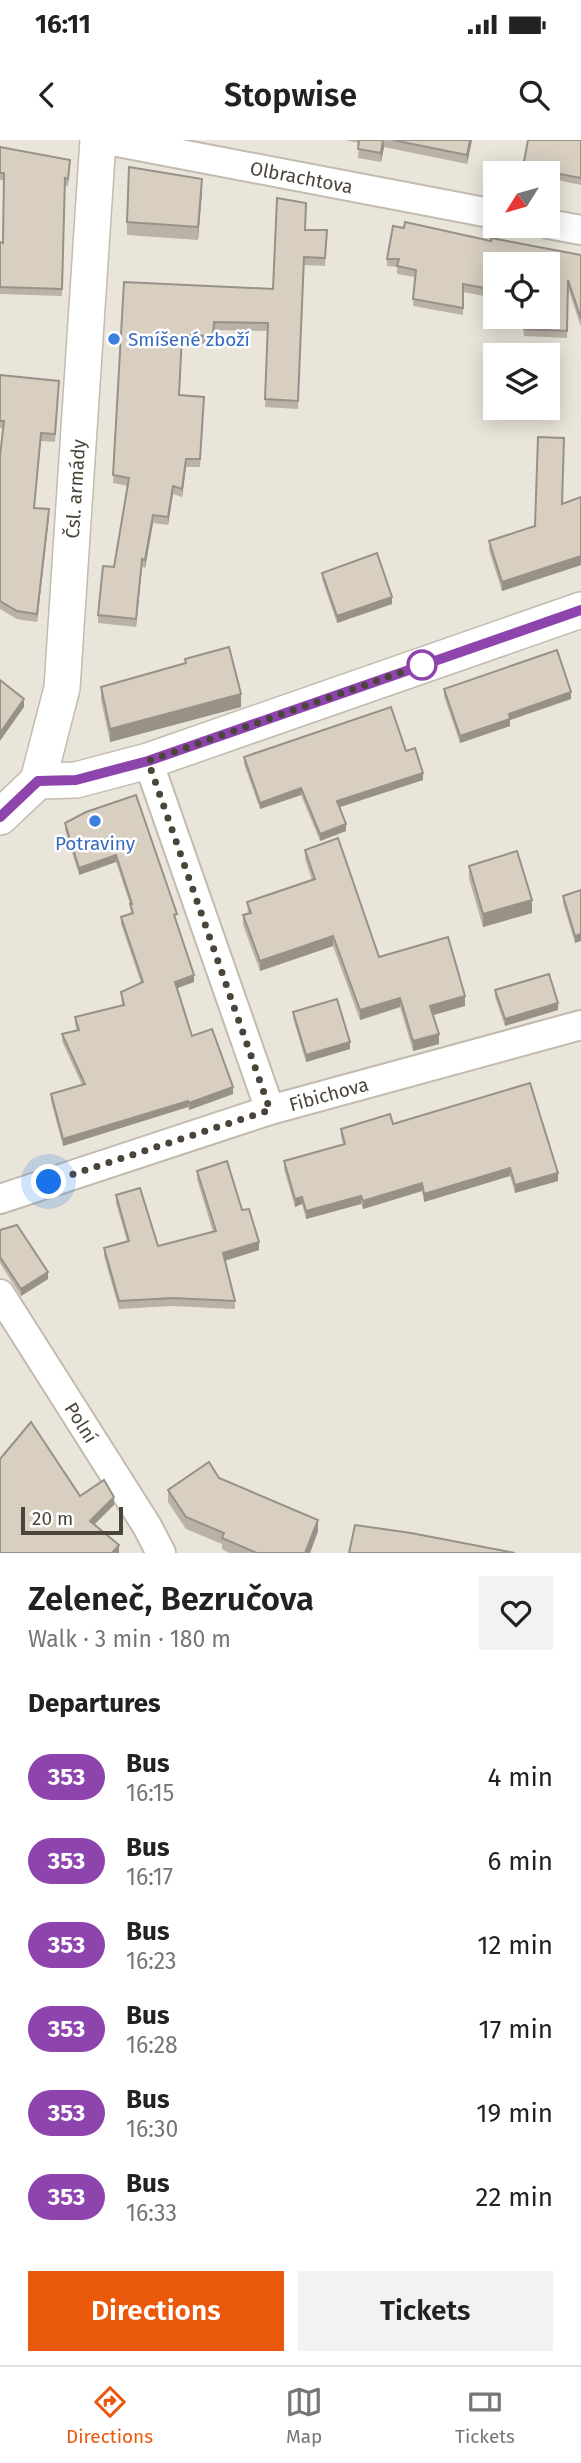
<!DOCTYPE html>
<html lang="en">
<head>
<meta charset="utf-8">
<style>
	:root { --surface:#fff; --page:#f2f2f2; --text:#222; --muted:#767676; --line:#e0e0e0; --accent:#ea580c }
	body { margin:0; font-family:"Fira Sans",sans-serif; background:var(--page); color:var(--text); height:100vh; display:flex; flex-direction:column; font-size:26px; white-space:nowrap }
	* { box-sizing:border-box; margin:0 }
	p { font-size:23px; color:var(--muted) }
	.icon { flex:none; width:38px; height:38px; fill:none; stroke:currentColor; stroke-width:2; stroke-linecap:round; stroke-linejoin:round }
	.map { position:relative; height:1413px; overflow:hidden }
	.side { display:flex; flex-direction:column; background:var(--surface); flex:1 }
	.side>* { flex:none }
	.badge { padding:0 14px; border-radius:23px; font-size:24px; line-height:46px }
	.needle { width:46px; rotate:233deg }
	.buttons { position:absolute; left:483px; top:21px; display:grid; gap:14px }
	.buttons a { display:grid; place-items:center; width:77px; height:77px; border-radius:0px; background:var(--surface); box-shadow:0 4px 18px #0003; font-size:35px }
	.scale { position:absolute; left:21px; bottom:18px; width:102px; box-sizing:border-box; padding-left:7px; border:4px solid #4b4439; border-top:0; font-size:19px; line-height:24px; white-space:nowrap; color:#4b4439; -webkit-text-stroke:5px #fff; paint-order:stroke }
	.you { position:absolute; width:35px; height:35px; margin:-18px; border:5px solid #fff; border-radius:50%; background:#1a73e8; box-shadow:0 0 0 10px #1a73e833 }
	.map>.badge { position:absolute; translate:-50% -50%; box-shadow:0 0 0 4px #fff }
	h2 { padding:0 28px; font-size:26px; line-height:63px }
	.round { display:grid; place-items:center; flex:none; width:74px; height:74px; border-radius:0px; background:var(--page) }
	.head { display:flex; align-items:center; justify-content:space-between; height:119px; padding:0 28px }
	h1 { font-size:33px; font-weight:600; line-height:52px }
	.action { display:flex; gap:14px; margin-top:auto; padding:14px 28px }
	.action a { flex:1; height:80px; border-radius:0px; background:var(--accent); color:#fff; font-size:28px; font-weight:600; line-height:80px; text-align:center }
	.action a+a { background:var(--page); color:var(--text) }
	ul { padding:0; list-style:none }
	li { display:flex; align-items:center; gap:21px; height:84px; padding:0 28px }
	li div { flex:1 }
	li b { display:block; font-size:26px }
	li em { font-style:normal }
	li .badge { min-width:77px; font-weight:700; text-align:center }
	.status { display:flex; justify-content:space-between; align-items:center; height:49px; padding:0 35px; background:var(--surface); direction:ltr }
	.status svg { height:19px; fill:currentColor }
	header { display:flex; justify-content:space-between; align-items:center; height:91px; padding:0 28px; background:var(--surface); font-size:32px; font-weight:600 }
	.tabs { display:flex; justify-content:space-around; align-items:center; height:98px; border-top:2px solid var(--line); background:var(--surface); font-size:19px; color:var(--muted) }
	.tabs a { display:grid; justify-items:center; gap:4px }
	.tabs .active { color:var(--accent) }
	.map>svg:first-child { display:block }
	.residential { fill:#eae5da; fill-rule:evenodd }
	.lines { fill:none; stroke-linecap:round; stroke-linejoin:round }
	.minor-casing { stroke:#c2bbae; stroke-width:32 }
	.tertiary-casing { stroke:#c2bbae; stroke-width:38 }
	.minor { stroke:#fff; stroke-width:28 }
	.tertiary { stroke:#fff; stroke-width:35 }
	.wall { fill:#bab2a6 }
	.shaded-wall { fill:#979187 }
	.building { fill:#d8cfc1; stroke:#979187; stroke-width:2 }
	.line-casing { stroke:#fff; stroke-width:16 }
	.line { stroke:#8e44ad; stroke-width:10 }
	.walk { stroke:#4b4439; stroke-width:7; stroke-dasharray:0 12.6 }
	.shop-dot { fill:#3f7fe0; stroke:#fff; stroke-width:2.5 }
	.stop-dot { fill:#fff; stroke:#8e44ad; stroke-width:3.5 }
	.labels { text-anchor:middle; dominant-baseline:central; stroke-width:5; stroke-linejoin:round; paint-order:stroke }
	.street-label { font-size:19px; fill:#4b4439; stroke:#fff }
	.shop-label { font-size:19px; fill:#366cbe; stroke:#fff; text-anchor:start }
</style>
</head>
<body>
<div class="status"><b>16:11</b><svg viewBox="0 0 49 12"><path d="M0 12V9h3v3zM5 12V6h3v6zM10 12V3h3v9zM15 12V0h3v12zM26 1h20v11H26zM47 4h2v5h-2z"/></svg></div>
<header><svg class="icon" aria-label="back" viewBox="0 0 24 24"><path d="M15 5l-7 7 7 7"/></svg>Stopwise<svg class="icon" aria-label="search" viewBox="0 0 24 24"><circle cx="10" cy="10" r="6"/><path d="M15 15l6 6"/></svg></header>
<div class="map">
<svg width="581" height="1413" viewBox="0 0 581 1413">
	<rect width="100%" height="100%" fill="#f6f3ec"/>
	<path class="residential" d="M0 0H581V1413H0ZM495 33H548V86H495ZM495 124H548V177H495ZM495 215H548V268H495Z"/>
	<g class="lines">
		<g class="minor-casing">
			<g id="minor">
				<path id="s1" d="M107 0 495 74"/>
				<path d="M548 84 581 90"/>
				<path d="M148 621 270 970"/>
				<path id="s2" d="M0 1059 270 970 581 885"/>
				<path id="s3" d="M0 1154 147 1386 161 1413"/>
			</g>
		</g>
		<g class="tertiary-casing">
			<g id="tertiary">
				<path d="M38 641 76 640 148 621 581 470"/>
				<path id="s4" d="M0 677 38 641 62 548 98 0"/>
			</g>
		</g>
		<use href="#minor" class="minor"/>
		<use href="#tertiary" class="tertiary"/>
	</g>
	<g class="wall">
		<path d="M345 0H472L467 24 384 7 381 22 358 18 359 3Z"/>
		<path d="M581 0V45L548 38V33H523V27Z"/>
		<path d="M0 7 70 27 68 46 65 45 62 156 0 154V102L3 103 4 40H0Z"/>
		<path d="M202 52 198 100 127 95V82Z"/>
		<path d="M305 90H327L325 126 304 125 298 269 265 267 268 191 214 190 213 204 182 203 179 256 204 265 200 327H186L182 357 173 354 168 385 153 383 145 428 142 427 136 487 98 483V475L114 427 128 346 113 343 124 142 273 149Z"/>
		<path d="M491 101 581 115V187L568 148 567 198 524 196 523 177H548L495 124V158L463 152V175L413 166 415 137 397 134V127L387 126V119Z"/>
		<path d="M0 235 59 248 55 302 41 301 34 368 49 377 37 482 17 479 0 469V316L3 289 0 288Z"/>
		<path d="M581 357V425L502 451 489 410V401L535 386 563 364Z"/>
		<path d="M322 433 392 464 337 483 322 439Z"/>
		<path d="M185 519 241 567 110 602 101 560V547L185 524Z"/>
		<path d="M444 549 571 559 510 580V586L460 603 444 556Z"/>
		<path d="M406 611 423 640 340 667 346 691 320 701 301 655 260 669 244 624V617Z"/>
		<path d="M86 672 177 780 176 781 194 842 177 848 192 896 233 954 189 970 188 967 63 1006 51 961V954L82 945 62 901V894L77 891 75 884V877L122 866 121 852 141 843 121 784V777L131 774 130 764 116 722 79 735 65 690V683Z"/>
		<path d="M305 710 379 817 465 866 433 875 439 904 413 911 400 867 360 880 333 806 260 831 243 785V775L248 774 247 762 312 740 305 719Z"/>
		<path d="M469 726 532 773 483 787 469 739Z"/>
		<path d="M581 750 575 803 563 763V756Z"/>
		<path d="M495 850 558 870 505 886 495 857Z"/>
		<path d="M293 872 350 909 306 922 293 878Z"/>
		<path d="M393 984 558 1041 515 1053 510 1036 424 1062 422 1051 363 1069 361 1064 306 1079 302 1064 295 1067 284 1029V1021L343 1004 341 997V989Z"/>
		<path d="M197 1031 242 1070 259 1110 225 1121 235 1161V1169L173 1166 119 1169 104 1116V1108L127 1101 116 1063V1055L158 1106 213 1092 197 1039Z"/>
		<path d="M0 1090 48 1139 21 1156 0 1123Z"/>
		<path d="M219 1338 318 1391 310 1413H229L222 1409V1404L186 1389 168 1362V1350Z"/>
	</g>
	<g class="shaded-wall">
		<path d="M384 0V7L381 22V13Z"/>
		<path d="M470 0H472L467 24V15Z"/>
		<path d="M202 39V52L198 100V87Z"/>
		<path d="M186 319V327L182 357V349Z"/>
		<path d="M173 346V354L168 385V377Z"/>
		<path d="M49 369V377L37 482V474Z"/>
		<path d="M153 375V383L145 428V420Z"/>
		<path d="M581 416V425L502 451V442Z"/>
		<path d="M142 419V427L136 487V479Z"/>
		<path d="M392 457V464L337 483V476Z"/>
		<path d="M571 552V559L510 580V586L460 603V596L509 574Z"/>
		<path d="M241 554V567L110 602V589Z"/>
		<path d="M24 559V567L0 601V593Z"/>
		<path d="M423 633V640L337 668V661Z"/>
		<path d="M301 648V655L260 669V663Z"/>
		<path d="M346 684V691L320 701V694Z"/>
		<path d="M116 715V722L79 735V728Z"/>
		<path d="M532 760V773L483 787V774Z"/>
		<path d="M581 794V801L575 803V796Z"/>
		<path d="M333 796V806L260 831V821Z"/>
		<path d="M194 835V842L175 849V842Z"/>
		<path d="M465 856V866L430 876V866Z"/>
		<path d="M400 858V867L360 880V870Z"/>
		<path d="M558 863V870L505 886V879Z"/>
		<path d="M439 894V904L413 911V901Z"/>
		<path d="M350 902V909L306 922V915Z"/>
		<path d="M233 947V954L189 970V963Z"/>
		<path d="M188 961V967L63 1006V999Z"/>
		<path d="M510 1028V1036L424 1062V1054Z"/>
		<path d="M558 1033V1041L515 1053V1045Z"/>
		<path d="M422 1043V1051L363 1069V1061Z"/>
		<path d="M361 1056V1064L306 1079V1071Z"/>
		<path d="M302 1057V1064L295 1067V1059Z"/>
		<path d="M259 1102V1110L223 1121V1113Z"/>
		<path d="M48 1132V1139L21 1156V1149Z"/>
		<path d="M114 1357V1365L90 1389V1381Z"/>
		<path d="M318 1380V1391L310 1413H305Z"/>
		<path d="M119 1405V1413H112Z"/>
	</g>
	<g class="building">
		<path d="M359 0H383L381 13 358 9Z"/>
		<path d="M393 0H470L467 15Z"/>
		<path d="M528 0H581V38L523 27Z"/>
		<path d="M0 7 70 20 68 39 65 38 62 149 0 147V102L3 103 4 33H0Z"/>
		<path d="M129 27 202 39 198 87 127 82Z"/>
		<path d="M277 58 306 63 305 90H327L325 118 304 117 298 261 265 259 268 183 214 182 213 196 182 195 179 255 204 257 200 319H186L182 349 173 346 168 377 153 375 145 420 142 419 136 479 98 475 103 426 114 427 129 338 113 335 124 142 273 149Z"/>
		<path d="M405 82 491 101V98L581 115V179L568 140 567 191 524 189 523 177H548V124H495V150L463 144V168L413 159 416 130 397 126 399 119H387L393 86 404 88Z"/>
		<path d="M0 235 59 241 55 294 41 293 34 368 49 369 37 474 17 471 0 461V316L4 281H0Z"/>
		<path d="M538 297 564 298 562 364 581 357V416L502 442 489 401 535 386Z"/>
		<path d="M377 413 392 457 337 476 322 433Z"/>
		<path d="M229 507 241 554 110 589 101 547 186 523 185 519Z"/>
		<path d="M557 510 571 552 509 574 510 579 460 596 444 549Z"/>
		<path d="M0 540 24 559 0 593Z"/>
		<path d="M391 567 406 611 415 608 423 633 337 661 346 684 320 694 301 648 260 663 244 617Z"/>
		<path d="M136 655 177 774 174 775 194 835 175 842 192 896 212 889 233 947 189 963 188 961 63 999 51 954 85 944 62 894 79 890 75 877 124 865 121 852 143 842 121 777 133 773 130 764H132L116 715 79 728 65 683 86 672Z"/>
		<path d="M338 698 379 817 448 797 465 856 430 866 439 894 413 901 400 858 360 870 333 796 260 821 243 775 251 773 247 762 315 739 305 710Z"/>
		<path d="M517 711 532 760 483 774 469 726Z"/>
		<path d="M581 750V794L575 796 563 756Z"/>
		<path d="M549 834 558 863 505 879 495 850Z"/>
		<path d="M337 859 350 902 306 915 293 872Z"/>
		<path d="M530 943 558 1033 515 1045 510 1028 424 1054 422 1043 363 1061 361 1056 306 1071 302 1057 295 1059 284 1021 345 1004 341 989 390 974 393 984Z"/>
		<path d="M227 1021 242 1070 249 1069 259 1102 223 1113 235 1161 173 1158 119 1161 104 1108 129 1101 116 1055 140 1048 158 1106 216 1091 197 1031Z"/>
		<path d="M17 1085 48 1132 21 1149 0 1117V1090Z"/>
		<path d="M31 1282 80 1356 104 1340 114 1357 90 1381 119 1405 112 1413H0V1319Z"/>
		<path d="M209 1322 219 1338 318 1380 305 1413H257L222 1398 224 1393 186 1377 168 1350Z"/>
		<path d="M355 1385 411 1393 515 1413H349Z"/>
	</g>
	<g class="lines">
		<g class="line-casing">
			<path id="line" d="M0 677 38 641 76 640 148 621 581 470"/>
		</g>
		<use href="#line" class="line"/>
		<path class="walk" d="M49 1042 270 970 148 621 428 523 422 525"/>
	</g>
	<g class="shop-dot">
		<circle cx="114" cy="199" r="7"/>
		<circle cx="95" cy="681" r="7"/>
	</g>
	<circle class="stop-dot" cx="422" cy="525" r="14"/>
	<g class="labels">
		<g class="street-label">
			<text stroke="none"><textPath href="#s1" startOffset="198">Olbrachtova</textPath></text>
			<text stroke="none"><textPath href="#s4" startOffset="348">Čsl. armády</textPath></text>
			<text stroke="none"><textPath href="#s2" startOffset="345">Fibichova</textPath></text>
			<text stroke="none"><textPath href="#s3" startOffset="152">Polní</textPath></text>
		</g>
		<g class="shop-label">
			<text x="128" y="199">Smíšené zboží</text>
			<text x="95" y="703" text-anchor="middle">Potraviny</text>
		</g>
	</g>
</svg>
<div class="buttons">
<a><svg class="needle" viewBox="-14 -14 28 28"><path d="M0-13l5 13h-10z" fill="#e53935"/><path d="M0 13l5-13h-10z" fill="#767676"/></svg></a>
<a><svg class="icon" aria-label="locate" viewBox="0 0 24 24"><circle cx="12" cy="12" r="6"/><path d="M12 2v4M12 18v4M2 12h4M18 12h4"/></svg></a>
<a><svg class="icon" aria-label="layers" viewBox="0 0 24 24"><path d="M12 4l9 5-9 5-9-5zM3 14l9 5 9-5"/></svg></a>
</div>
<div class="scale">20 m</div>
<div class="you" style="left:49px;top:1042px"></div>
</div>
<section class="side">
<div class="head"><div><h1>Zeleneč, Bezručova</h1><p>Walk · 3 min · 180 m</p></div><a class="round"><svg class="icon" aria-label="heart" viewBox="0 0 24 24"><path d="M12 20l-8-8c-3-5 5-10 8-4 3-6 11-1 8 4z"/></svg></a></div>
<h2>Departures</h2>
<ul>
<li><span class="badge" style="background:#8e44ad;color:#fff">353</span><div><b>Bus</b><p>16:15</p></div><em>4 min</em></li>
<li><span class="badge" style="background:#8e44ad;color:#fff">353</span><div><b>Bus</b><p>16:17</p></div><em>6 min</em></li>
<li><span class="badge" style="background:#8e44ad;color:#fff">353</span><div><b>Bus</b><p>16:23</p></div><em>12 min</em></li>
<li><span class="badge" style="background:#8e44ad;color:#fff">353</span><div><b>Bus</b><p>16:28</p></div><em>17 min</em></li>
<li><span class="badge" style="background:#8e44ad;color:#fff">353</span><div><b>Bus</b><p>16:30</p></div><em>19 min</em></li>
<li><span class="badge" style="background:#8e44ad;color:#fff">353</span><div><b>Bus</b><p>16:33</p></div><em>22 min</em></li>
</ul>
<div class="action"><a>Directions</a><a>Tickets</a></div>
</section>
<nav class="tabs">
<a class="active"><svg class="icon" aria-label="directions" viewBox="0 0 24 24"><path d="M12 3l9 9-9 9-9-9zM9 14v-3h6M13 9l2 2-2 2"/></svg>Directions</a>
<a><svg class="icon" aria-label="map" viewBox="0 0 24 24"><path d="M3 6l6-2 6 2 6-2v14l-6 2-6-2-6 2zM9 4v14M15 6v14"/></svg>Map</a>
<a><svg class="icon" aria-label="tickets" viewBox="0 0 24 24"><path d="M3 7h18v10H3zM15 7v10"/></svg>Tickets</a>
</nav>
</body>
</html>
